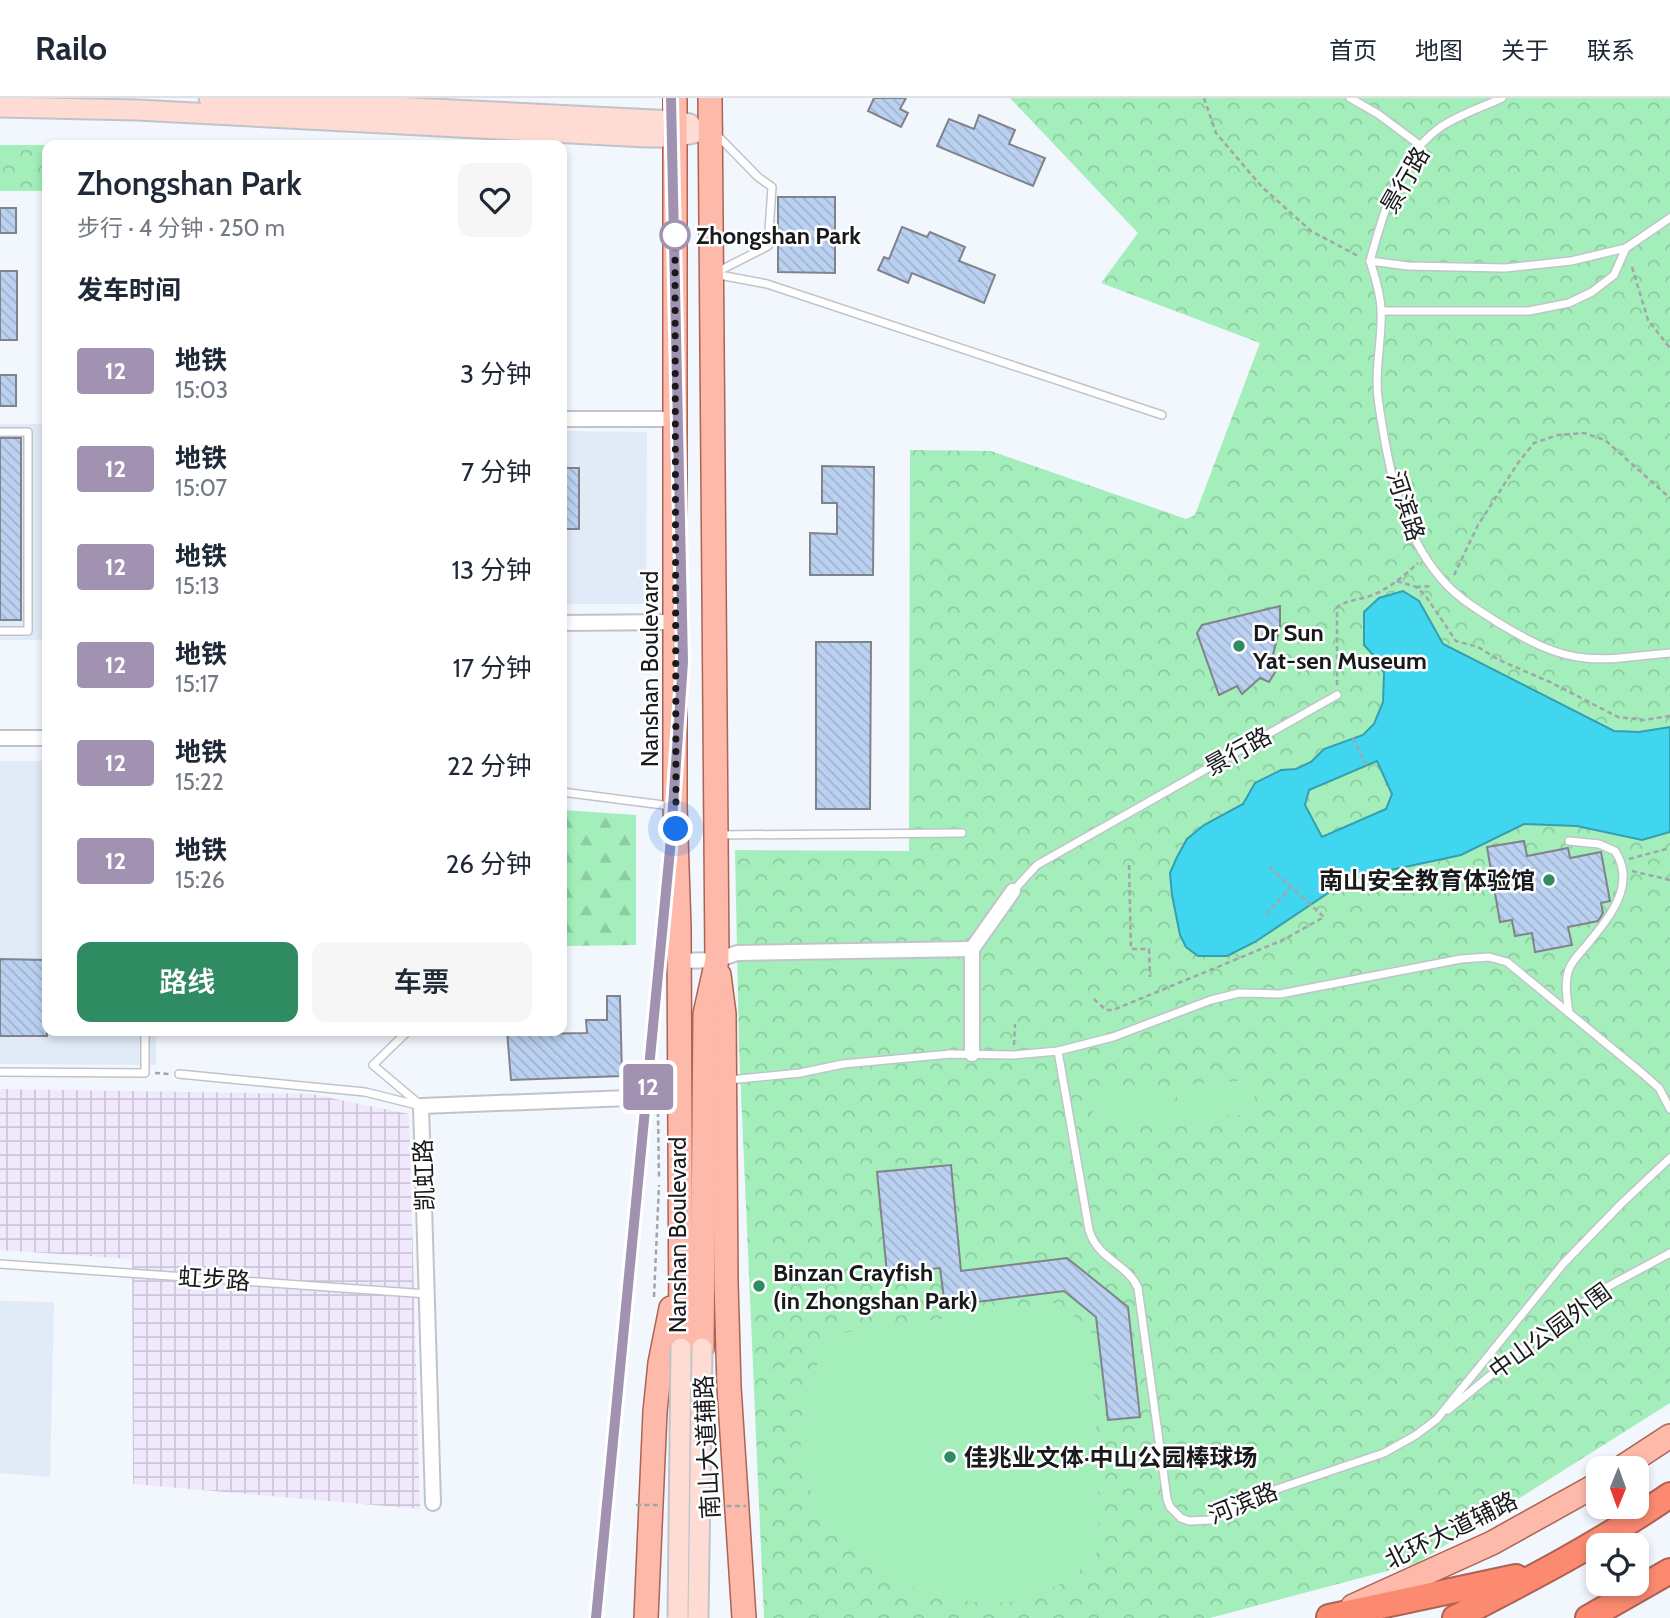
<!DOCTYPE html>
<html lang="zh">
<head>
<meta charset="utf-8">
<style>
	:root { --surface:#fff; --page:#f6f6f7; --text:#1f2937; --muted:#747a83; --line:#e0e1e3; --accent:#2e8b62 }
	body { margin:0; font-family:Cabin,"Noto Sans SC",sans-serif; background:var(--page); color:var(--text); height:100vh; display:flex; flex-direction:column; font-size:26px; white-space:nowrap }
	* { box-sizing:border-box; margin:0 }
	p { font-size:23px; color:var(--muted) }
	.icon { flex:none; width:38px; height:38px; fill:none; stroke:currentColor; stroke-width:2; stroke-linecap:round; stroke-linejoin:round }
	.map { position:relative; flex:1; overflow:hidden }
	.panel { position:absolute; left:42px; top:42px; width:525px; height:896px; display:flex; flex-direction:column; background:var(--surface); border-radius:14px; box-shadow:0 4px 10px #0003 }
	.panel>* { flex:none }
	.badge { padding:0 14px; border-radius:5px; font-size:24px; line-height:46px }
	.needle { width:46px; rotate:181deg }
	.fabs { position:absolute; left:1586px; top:1358px; display:grid; gap:14px }
	.fabs a { display:grid; place-items:center; width:63px; height:63px; border-radius:14px; background:var(--surface); box-shadow:0 4px 10px #0003; font-size:35px }
	.you { position:absolute; width:35px; height:35px; margin:-18px; border:5px solid #fff; border-radius:50%; background:#1a73e8; box-shadow:0 0 0 10px #1a73e833 }
	.map>.badge { position:absolute; translate:-50% -50%; box-shadow:0 0 0 4px #fff }
	h2 { padding:0 35px; font-size:26px; line-height:63px }
	.round { display:grid; place-items:center; flex:none; width:74px; height:74px; border-radius:14px; background:var(--page) }
	.head { display:flex; align-items:center; justify-content:space-between; height:119px; padding:0 35px }
	h1 { font-size:33px; font-weight:600; line-height:52px }
	.cta { display:flex; gap:14px; margin-top:auto; padding:14px 35px }
	.cta a { flex:1; height:80px; border-radius:14px; background:var(--accent); color:#fff; font-size:28px; font-weight:600; line-height:80px; text-align:center }
	.cta a+a { background:var(--page); color:var(--text) }
	ul { padding:0; list-style:none }
	li { display:flex; align-items:center; gap:21px; height:98px; padding:0 35px }
	li div { flex:1 }
	li b { display:block; font-size:26px }
	li em { font-style:normal }
	li .badge { min-width:77px; font-weight:700; text-align:center }
	header { display:flex; align-items:center; gap:42px; box-sizing:border-box; height:98px; padding:0 35px; background:var(--surface); border-bottom:2px solid var(--line) }
	header strong { font-size:33px }
	nav { display:flex; gap:38px; margin-inline-start:auto; font-size:24px }
	.map>svg:first-child { display:block }
	.built { fill:#e1eaf7 }
	.industrial { fill:url(#industrial-grid) }
	.forest { fill:url(#forest-firs) }
	.park { fill:url(#park-crowns) }
	.pitch { fill:#a3eeba }
	.water { fill:#41d6f0; stroke:#359eb0; stroke-width:2; fill-rule:evenodd }
	.building { fill:url(#building-back-hatch); stroke:#80848a; stroke-width:2 }
	.lines { fill:none; stroke-linecap:round; stroke-linejoin:round }
	.lane-casing { stroke:#c0c4ca; stroke-width:10 }
	.street-casing { stroke:#c0c4ca; stroke-width:18 }
	.secondary-casing { stroke:#c0c4ca; stroke-width:23 }
	.primary-casing { stroke:#ac6353; stroke-width:26 }
	.highway-casing { stroke:#ac6353; stroke-width:28 }
	.path { stroke:#a2a5ab; stroke-width:2.5; stroke-dasharray:5 3.5; stroke-linecap:butt }
	.lane { stroke:#fff; stroke-width:7 }
	.street { stroke:#fff; stroke-width:14 }
	.secondary { stroke:#fedcd4; stroke-width:19 }
	.primary { stroke:#fdb9a9; stroke-width:23 }
	.highway { stroke:#fc8a70; stroke-width:24 }
	.secondary-bridge-casing { stroke:#c0c4ca; stroke-width:23; stroke-linecap:butt }
	.path-bridge { stroke:#a2a5ab; stroke-width:2.5; stroke-dasharray:5 3.5; stroke-linecap:butt }
	.secondary-bridge { stroke:#fedcd4; stroke-width:19 }
	.line-casing { stroke:#fff; stroke-width:16 }
	.line { stroke:#a192b2; stroke-width:10 }
	.walk { stroke:#181a1c; stroke-width:7; stroke-dasharray:0 12.6 }
	.stop-dot { fill:#fff; stroke:#a192b2; stroke-width:3.5 }
	.poi-dot { fill:#2e8b62; stroke:#fff; stroke-width:2.5 }
	.labels { text-anchor:middle; dominant-baseline:central; stroke-width:5; stroke-linejoin:round; paint-order:stroke }
	.street-label { font-size:24px; fill:#181a1c; stroke:#fff }
	.stop-label { font-size:24px; font-weight:bold; fill:#181a1c; stroke:#fff; text-anchor:start }
	.poi-label { font-size:24px; font-weight:bold; fill:#181a1c; stroke:#fff; text-anchor:start }
</style>
</head>
<body>
<header>
<strong>Railo</strong>
<nav><a>首页</a><a>地图</a><a>关于</a><a>联系</a></nav>
</header>
<div class="map">
<svg width="1670" height="1520" viewBox="0 0 1670 1520">
	<defs>
		<pattern id="industrial-grid" width="8" height="8" patternUnits="userSpaceOnUse" patternTransform="scale(1.75)"><rect width="8" height="8" fill="#f0e8fd"/><path d="M0 4h8M4 0v8" fill="none" stroke="#cdc6d8"/></pattern>
		<pattern id="forest-firs" width="22" height="20" patternUnits="userSpaceOnUse" patternTransform="scale(1.75)"><rect width="22" height="20" fill="#a3eeba"/><path d="M5 1l3.5 6h-7zM16 11l3.5 6h-7z" fill="#8ccc9f"/></pattern>
		<pattern id="park-crowns" width="20" height="18" patternUnits="userSpaceOnUse" patternTransform="scale(1.75)"><rect width="20" height="18" fill="#a3eeba"/><path d="M2 6a3 3 0 1 1 6 0M12 15a3 3 0 1 1 6 0" fill="none" stroke="#8ccc9f"/></pattern>
		<pattern id="building-back-hatch" width="6" height="6" patternUnits="userSpaceOnUse" patternTransform="scale(1.75)"><rect width="6" height="6" fill="#bbd1f1"/><path d="M-1 5l2 2M0 0l6 6M5-1l2 2" fill="none" stroke="#a0b3ce"/></pattern>
	</defs>
	<rect width="100%" height="100%" fill="#f2f6fd"/>
	<g class="built">
		<rect x="0" y="326" width="47" height="216"/>
		<path d="M562 333 647 334 646 506H562Z"/>
		<path d="M0 663H47V933H156V967L0 966Z"/>
		<path d="M0 1203 54 1204 50 1379 0 1375Z"/>
	</g>
	<path class="industrial" d="M0 991 311 996 409 1016 420 1411 133 1386 132 1161 0 1152Z"/>
	<path class="forest" d="M562 712 636 717V847L562 848Z"/>
	<g class="park">
		<path d="M1010 0H1670V1305L1417 1465 1210 1520H764L739 948 735 752 909 753 910 352 991 353 1186 421 1195 417 1260 245 1101 185 1138 135Z"/>
		<path d="M0 47H51H47V93H0Z"/>
	</g>
	<g class="pitch">
		<path d="M1253 982 1256 1016 1179 1021 1176 987Z"/>
		<path d="M1168 988 1170 1022 1093 1027 1091 993Z"/>
		<path d="M1056 1205 1091 1230 1098 1361 1099 1452C1081 1476 1054 1492 1025 1502 905 1520 785 1439 802 1315 806 1286 819 1260 835 1236Z"/>
	</g>
	<path class="water" d="M1403 493 1419 503 1443 546 1614 633 1639 634 1670 629V734L1642 742 1577 728 1524 726 1461 757 1349 781 1255 844 1227 858H1198L1186 849 1180 837 1172 797 1170 775 1177 759 1187 741 1204 727 1243 706 1255 685 1281 672 1296 671 1311 664 1324 651 1363 637 1374 626 1383 604 1384 575 1376 560 1364 547V514L1379 500ZM1377 663 1392 696 1386 711 1322 739 1305 707 1309 692Z"/>
	<g class="building">
		<path d="M874 0H906L900 11 908 15 901 29 868 13Z"/>
		<path d="M979 17 1015 32 1009 46 1045 60 1033 88 937 48 949 21 974 31Z"/>
		<path d="M778 99H835V175L778 174Z"/>
		<rect x="0" y="110" width="16" height="25"/>
		<path d="M902 129 927 139 930 134 965 149 959 163 995 177 984 205 912 175 908 185 878 172 884 159 889 161Z"/>
		<rect x="0" y="173" width="17" height="69"/>
		<rect x="0" y="277" width="16" height="31"/>
		<rect x="0" y="340" width="21" height="182"/>
		<path d="M822 368 874 369 873 477H810V435L837 436V405H822Z"/>
		<rect x="562" y="370" width="17" height="61"/>
		<path d="M1280 508V528L1273 557 1282 563 1269 584 1260 580 1242 596 1237 588 1219 597 1197 535 1202 527Z"/>
		<path d="M816 544H871L870 711H816Z"/>
		<path d="M1524 743 1527 758 1568 750 1570 760 1601 754 1610 803 1601 805 1603 815 1598 823 1568 829 1572 847 1535 854 1532 835 1515 838 1512 822 1500 824 1487 749Z"/>
		<path d="M0 861 47 862V938H0Z"/>
		<path d="M607 898H620L622 978 511 982 507 933H530V936L587 935 586 922H607Z"/>
		<path d="M951 1067 961 1173 1067 1160 1128 1209 1140 1319 1108 1322 1096 1219 1064 1193 945 1208 940 1170 887 1175 877 1074Z"/>
	</g>
	<g class="lines">
		<g class="lane-casing">
			<g id="lane">
				<path d="M1350 0 1378 16 1421 48"/>
				<path d="M1370 163C1375 179 1380 193 1381 210 1383 240 1374 269 1378 300 1387 365 1400 437 1446 486 1462 503 1483 515 1502 527 1529 543 1554 557 1585 560 1613 563 1642 557 1670 555"/>
				<path d="M1370 163 1408 168 1505 170 1571 163 1626 150 1670 120"/>
				<path d="M1370 163C1383 116 1397 62 1438 31 1455 18 1483 9 1502 0"/>
				<path d="M715 175 768 148 772 89 758 79 717 37"/>
				<path d="M714 176 767 186 1162 317"/>
				<path d="M1381 213H1529L1569 205 1592 194 1614 177 1626 150"/>
				<path d="M0 334H28V533H0"/>
				<path d="M562 694 671 708"/>
				<path d="M718 737 962 735"/>
				<path d="M1013 793 1037 767 1337 597"/>
				<path d="M1569 915C1567 900 1564 886 1569 871 1572 863 1579 856 1585 849 1607 822 1638 788 1615 753L1599 746 1569 743"/>
				<path d="M408 933 373 967 418 1005"/>
				<path d="M1058 953 1089 1132C1098 1162 1127 1165 1138 1190L1167 1401 1170 1409 1181 1420 1189 1423 1210 1422 1268 1394 1384 1355 1416 1337 1437 1321 1563 1166 1621 1106 1670 1060"/>
				<path d="M0 974 145 975V933"/>
				<path d="M179 976 365 994 421 1008"/>
				<path d="M729 982 800 975 843 966 951 956 1014 957 1058 953 1113 939 1211 902 1239 895 1280 896 1461 861 1489 859 1507 864 1642 975 1659 990 1670 1011"/>
				<path d="M0 1166 428 1196"/>
				<path d="M1448 1312 1557 1223 1598 1194 1670 1155"/>
			</g>
		</g>
		<g class="street-casing">
			<g id="street">
				<path d="M562 321H675"/>
				<path d="M562 525 675 524"/>
				<path d="M0 640H47"/>
				<path d="M678 863 717 862 737 855 972 851"/>
				<path d="M972 956V851L1013 793"/>
				<path d="M433 1405 421 1008 680 998"/>
			</g>
		</g>
		<g class="secondary-casing">
			<g id="secondary">
				<path d="M209 0 675 23 690 26"/>
				<path d="M0 9 137 12 646 39H675L712 31"/>
			</g>
		</g>
		<g class="primary-casing">
			<g id="primary">
				<path d="M675 0V709L679 830 681 1250"/>
				<path d="M719 877 724 916 726 1184 729 1289 744 1520"/>
				<path d="M702 1250 705 916 717 862 710 0"/>
				<path d="M1621 1370 1670 1338"/>
				<path d="M1353 1508 1492 1445 1598 1386"/>
				<path d="M646 1520 655 1314 660 1265 671 1210"/>
			</g>
		</g>
		<g class="highway-casing">
			<g id="highway">
				<path d="M1329 1519 1516 1479"/>
				<path d="M1455 1520C1529 1482 1602 1444 1670 1397"/>
				<path d="M1588 1520 1670 1473"/>
			</g>
		</g>
		<g class="path">
			<path d="M1204 0 1216 35 1262 89 1311 133 1360 159"/>
			<path d="M1632 169 1648 222 1670 250"/>
			<path d="M1454 477 1478 427 1518 365 1534 345 1558 337 1584 335 1605 342 1670 400"/>
			<path d="M1397 483 1416 489 1425 497 1456 543 1478 549 1499 562 1552 585 1618 619 1644 622 1670 618"/>
			<path d="M1416 489 1432 488"/>
			<path d="M1337 587V509C1349 501 1362 502 1375 496 1391 489 1405 477 1418 465"/>
			<path d="M1353 640 1366 667"/>
			<path d="M1629 761 1670 750"/>
			<path d="M1129 767 1131 851H1149L1150 879"/>
			<path d="M1632 773 1670 782"/>
			<path d="M1266 816 1291 789"/>
			<path d="M1094 901 1106 912H1113L1283 842 1324 819 1267 767"/>
			<path d="M1014 947 1015 926"/>
			<path d="M155 975 169 976"/>
			<path d="M658 1014 659 1081"/>
			<path d="M654 1199 659 1087"/>
		</g>
		<use href="#lane" class="lane"/>
		<use href="#street" class="street"/>
		<use href="#secondary" class="secondary"/>
		<use href="#primary" class="primary"/>
		<use href="#highway" class="highway"/>
		<g class="secondary-bridge-casing">
			<g id="secondary-bridge">
				<path d="M678 1520 681 1250"/>
				<path d="M698 1520 702 1250"/>
			</g>
		</g>
		<g class="path-bridge">
			<path d="M636 1407H663"/>
			<path d="M718 1408H746"/>
		</g>
		<use href="#secondary-bridge" class="secondary-bridge"/>
	</g>
	<g class="lines">
		<g class="line-casing">
			<path id="line" d="M596 1520 670 752 683 564 671 0"/>
		</g>
		<use href="#line" class="line"/>
		<path class="walk" d="M675 137 676 731"/>
	</g>
	<circle class="stop-dot" cx="675" cy="137" r="14"/>
	<g class="poi-dot">
		<circle cx="1239" cy="548" r="7"/>
		<circle cx="1549" cy="782" r="7"/>
		<circle cx="759" cy="1188" r="7"/>
		<circle cx="950" cy="1359" r="7"/>
	</g>
	<g class="labels">
		<g class="street-label">
			<text transform="translate(1405 82) rotate(-60)">景行路</text>
			<text transform="translate(1406 408) rotate(72)">河滨路</text>
			<text transform="translate(649 571) rotate(-90)">Nanshan Boulevard</text>
			<text transform="translate(1238 653) rotate(-29)">景行路</text>
			<text transform="translate(424 1077) rotate(-92)">凯虹路</text>
			<text transform="translate(677 1137) rotate(-90)">Nanshan Boulevard</text>
			<text transform="translate(214 1181) rotate(4)">虹步路</text>
			<text transform="translate(1550 1233) rotate(-36)">中山公园外围</text>
			<text transform="translate(707 1349) rotate(-93)">南山大道辅路</text>
			<text transform="translate(1243 1405) rotate(-22)">河滨路</text>
			<text transform="translate(1451 1432) rotate(-26)">北环大道辅路</text>
		</g>
		<g class="stop-label">
			<text x="696" y="137">Zhongshan Park</text>
		</g>
		<g class="poi-label">
			<text x="1253" y="534">Dr Sun<tspan x="1253" dy="28">Yat-sen Museum</tspan></text>
			<text x="1535" y="782" text-anchor="end">南山安全教育体验馆</text>
			<text x="773" y="1174">Binzan Crayfish<tspan x="773" dy="28">(in Zhongshan Park)</tspan></text>
			<text x="964" y="1359">佳兆业文体·中山公园棒球场</text>
		</g>
	</g>
</svg>
<div class="fabs">
<a><svg class="needle" viewBox="-14 -14 28 28"><path d="M0-13l5 13h-10z" fill="#e53935"/><path d="M0 13l5-13h-10z" fill="#747a83"/></svg></a>
<a><svg class="icon" aria-label="locate" viewBox="0 0 24 24"><circle cx="12" cy="12" r="6"/><path d="M12 2v4M12 18v4M2 12h4M18 12h4"/></svg></a>
</div>
<div class="you" style="left:676px;top:731px"></div>
<b class="badge" style="left:648px;top:989px;background:#a192b2;color:#fff">12</b>
<section class="panel">
<div class="head"><div><h1>Zhongshan Park</h1><p>步行 · 4 分钟 · 250 m</p></div><a class="round"><svg class="icon" aria-label="heart" viewBox="0 0 24 24"><path d="M12 20l-8-8c-3-5 5-10 8-4 3-6 11-1 8 4z"/></svg></a></div>
<h2>发车时间</h2>
<ul>
<li><span class="badge" style="background:#a192b2;color:#fff">12</span><div><b>地铁</b><p>15:03</p></div><em>3 分钟</em></li>
<li><span class="badge" style="background:#a192b2;color:#fff">12</span><div><b>地铁</b><p>15:07</p></div><em>7 分钟</em></li>
<li><span class="badge" style="background:#a192b2;color:#fff">12</span><div><b>地铁</b><p>15:13</p></div><em>13 分钟</em></li>
<li><span class="badge" style="background:#a192b2;color:#fff">12</span><div><b>地铁</b><p>15:17</p></div><em>17 分钟</em></li>
<li><span class="badge" style="background:#a192b2;color:#fff">12</span><div><b>地铁</b><p>15:22</p></div><em>22 分钟</em></li>
<li><span class="badge" style="background:#a192b2;color:#fff">12</span><div><b>地铁</b><p>15:26</p></div><em>26 分钟</em></li>
</ul>
<div class="cta"><a>路线</a><a>车票</a></div>
</section>
</div>
</body>
</html>
